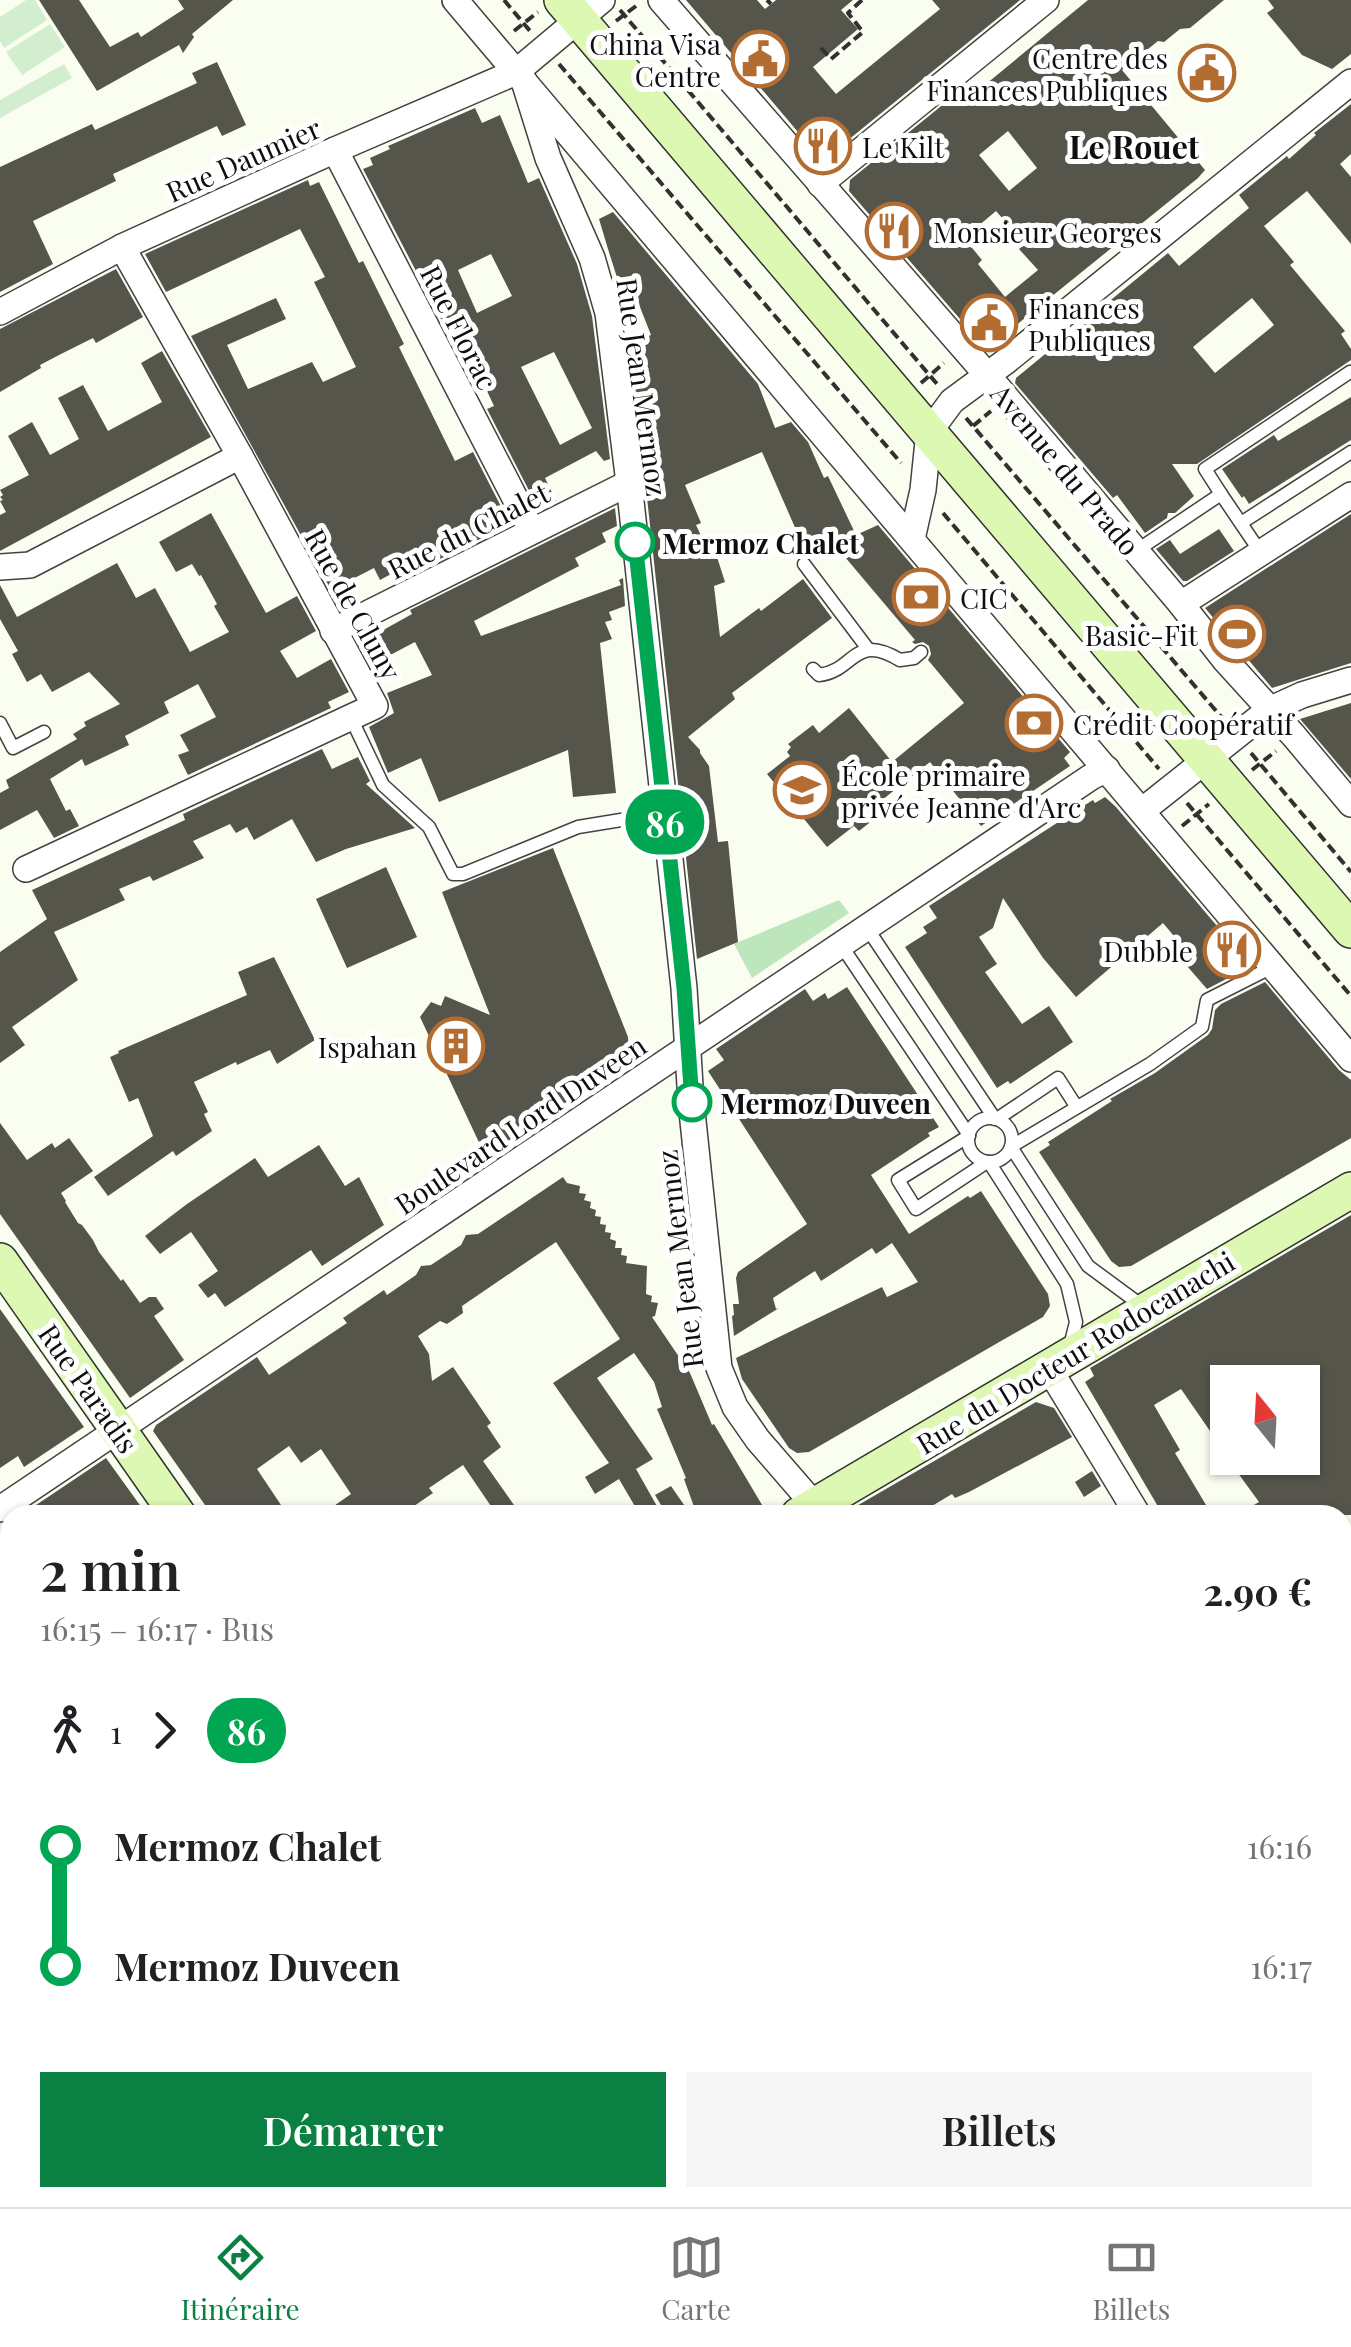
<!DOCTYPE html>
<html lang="fr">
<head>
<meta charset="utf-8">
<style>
	:root { --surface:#fff; --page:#f6f6f6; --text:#202124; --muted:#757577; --line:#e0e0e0; --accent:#0b8043 }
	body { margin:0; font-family:"Playfair Display",serif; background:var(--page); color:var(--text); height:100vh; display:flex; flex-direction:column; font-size:38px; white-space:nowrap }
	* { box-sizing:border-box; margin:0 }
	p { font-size:32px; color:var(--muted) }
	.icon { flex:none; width:55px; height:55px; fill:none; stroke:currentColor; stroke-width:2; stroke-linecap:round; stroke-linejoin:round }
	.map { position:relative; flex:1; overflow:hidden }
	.drawer { position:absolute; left:0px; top:1505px; width:1352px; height:702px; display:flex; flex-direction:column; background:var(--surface); border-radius:30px 30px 0 0; box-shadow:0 2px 8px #0004 }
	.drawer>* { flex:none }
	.badge { padding:0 20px; border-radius:32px; font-size:35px; line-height:65px }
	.needle { width:65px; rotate:342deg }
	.tools { position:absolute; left:1210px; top:1365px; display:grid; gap:20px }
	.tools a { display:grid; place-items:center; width:110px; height:110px; border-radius:0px; background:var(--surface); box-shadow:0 2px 8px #0004; font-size:50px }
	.map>.badge { position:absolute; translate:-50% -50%; box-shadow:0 0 0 5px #fff }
	.legs { display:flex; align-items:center; gap:15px; height:110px; padding:0 40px; font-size:32px }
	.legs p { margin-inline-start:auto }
	.overview { display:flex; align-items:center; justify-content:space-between; height:170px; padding:0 40px }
	h1 { font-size:55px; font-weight:600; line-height:75px }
	.action { display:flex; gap:20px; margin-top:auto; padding:20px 40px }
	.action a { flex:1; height:115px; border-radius:0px; background:var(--accent); color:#fff; font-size:40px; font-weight:600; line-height:115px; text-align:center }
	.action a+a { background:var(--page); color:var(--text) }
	ul { padding:0 40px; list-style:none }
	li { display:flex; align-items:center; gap:35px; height:120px; font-size:38px }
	li i { display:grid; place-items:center; width:15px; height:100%; margin:0 12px; background:currentColor }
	li i::after { content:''; width:25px; height:25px; margin:-12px; border:8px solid; border-radius:50%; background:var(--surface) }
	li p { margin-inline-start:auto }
	li:first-child i { background:linear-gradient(#0000 50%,currentColor 0) }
	li:last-child i { background:linear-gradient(currentColor 50%,#0000 0) }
	.tabs { display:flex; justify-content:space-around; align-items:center; height:140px; border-top:2px solid var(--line); background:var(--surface); font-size:28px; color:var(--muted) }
	.tabs a { display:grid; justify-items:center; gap:5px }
	.tabs .selected { color:var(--accent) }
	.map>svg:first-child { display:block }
	.green { fill:#bee6bd }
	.pitch { fill:#d3eece }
	.building { fill:#56554c; fill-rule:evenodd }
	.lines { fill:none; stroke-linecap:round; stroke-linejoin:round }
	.lane-casing { stroke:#424242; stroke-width:15 }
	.street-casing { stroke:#424242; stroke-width:28 }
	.secondary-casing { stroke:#313131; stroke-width:38 }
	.path { stroke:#313131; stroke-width:4; stroke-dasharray:10 5; stroke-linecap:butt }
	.lane { stroke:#fff; stroke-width:12 }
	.street { stroke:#fff; stroke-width:25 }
	.secondary { stroke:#ddf8b2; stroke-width:35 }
	.line-1-casing { stroke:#fff; stroke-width:22 }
	.line-1 { stroke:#00a651; stroke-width:15 }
	.stop-1-dot { fill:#fff; stroke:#00a651; stroke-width:5 }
	.labels { text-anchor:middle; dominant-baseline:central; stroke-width:10; stroke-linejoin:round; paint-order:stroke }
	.poi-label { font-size:28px; fill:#0f0f0f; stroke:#fff; text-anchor:start }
	.street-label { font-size:28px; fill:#0f0f0f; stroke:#fff }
	.stop-label { font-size:28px; font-weight:bold; fill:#0f0f0f; stroke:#fff; text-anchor:start }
	.quarter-label { font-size:32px; font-weight:bold; fill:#0f0f0f; stroke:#fff }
</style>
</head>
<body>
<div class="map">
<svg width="1351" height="2207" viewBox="0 0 1351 2207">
	<rect width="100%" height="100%" fill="#fafef1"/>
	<path class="green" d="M839 900 849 913 752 978 734 944Z"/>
	<g class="pitch">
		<path d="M26 0H35L47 20 4 48 0 41V17Z"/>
		<path d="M50 24 65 47 22 75 6 52Z"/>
		<path d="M64 64 72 78 0 118V100Z"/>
	</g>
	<g class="building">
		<path d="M39 0H79L110 47 138 32 141 37 184 9 178 0H233L192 34 194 37 183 53 179 45 97 91Z"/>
		<path d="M686 0H757L765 9 776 0H853L841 10 858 29 813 67 836 94 940 9 932 0H1020L826 158H820Z"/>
		<path d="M1088 0H1224L1190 28 1180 29 1164 42 1158 41 1122 70 1205 170 1198 178 994 343 975 321 967 327 849 191 850 180 956 94 963 103ZM1008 131 1037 168 1009 191 979 155ZM996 211 1025 244 1019 249 1038 270 1005 297 978 264 982 260 964 238Z"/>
		<path d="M1268 0H1351V54L1332 69 1302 55 1267 13 1274 8Z"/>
		<path d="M217 62 246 125 222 136 217 126 113 174 116 181 33 221 53 264 0 292V167L92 124 95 130 197 83 192 73Z"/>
		<path d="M1351 104V154L1340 164 1351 177V244L1307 191 1264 226 1294 262 1290 265 1345 331 1341 334 1351 349V360L1197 464H1172L1194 496 1175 513H1168L1167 518 1145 533 1117 495 1113 498 1015 383 1016 378 1168 253 1179 266 1249 208 1239 195 1287 156 1289 159 1316 135 1314 133ZM1252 298 1274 325 1215 373 1193 347Z"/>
		<path d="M475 108 482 123 500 115 528 183 539 178 577 264 592 316 610 459 604 461 596 451 545 478 556 501 539 510 487 409 494 406 487 391 490 389 475 358 471 360 464 345 456 348 363 169 373 165 370 158 390 149 388 146ZM491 254 512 296 477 313 458 270ZM554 352 592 428 560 445 521 367Z"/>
		<path d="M308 180 310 186 319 182 359 263 363 261 404 344 399 347 455 461 473 452 510 524 420 569 415 561 380 580 374 568 331 590 322 573 326 571 307 537 303 539 191 336 276 298 286 319 227 345 248 389 312 362 323 382 356 367 314 282 325 277 300 229 166 292 145 254Z"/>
		<path d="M613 212 758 384 775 428 791 422 808 442 824 478 828 476 856 535 878 525 1070 752 1064 758 1070 766 981 826 930 762 877 804 883 812 859 831 854 826 827 847 767 774 790 756 787 752 791 747 788 744 813 725 819 733 849 708 892 762 964 703 928 660 931 654 929 646 923 642 915 644 912 642 915 640 834 544 807 555 762 452 685 485 701 523 696 525 712 559 717 557 725 582 714 586 720 637 759 608 761 611 803 579 832 618 732 693 735 699 688 737 700 750V753L709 766 718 842 728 841 738 942 697 959 645 479 654 475 641 445 629 348 638 345 637 340 651 335 638 302 624 285 620 287 608 249 599 219Z"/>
		<path d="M116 269 143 317 96 343 93 338 61 354 40 365 41 368 0 392V329Z"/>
		<path d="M162 351 211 437 0 551V515L6 512 0 501 3 500 0 497 3 495 0 490 29 475 8 436 32 422 50 455 79 439 58 398 83 385 108 431 162 402 141 363Z"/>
		<path d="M1351 397V440L1249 504 1244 496 1242 498 1222 469 1274 435 1278 441Z"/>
		<path d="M615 508 617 526 602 533 606 542 575 558 579 566 474 621 481 636 621 585 619 580 623 578 625 606 609 612 612 620 605 622 612 639 600 643 616 793 573 797 568 750 439 802 421 758 388 773 369 727 394 713 387 693 432 675 415 642 375 663 383 676 379 678 360 643 412 614 410 610Z"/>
		<path d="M211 513 266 613 297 596 316 631 280 651 297 678 331 659 349 692 328 702 331 708 188 775 178 755 189 751 180 735 216 717 198 684 164 702 169 713 125 736 129 745 85 766 82 759 50 779 66 811 70 809 79 826 54 838 37 810 0 830V793L9 788 6 780 77 739 73 734 86 726 84 722 120 704 89 672 52 692 41 674 27 682 12 654 18 651 0 619V585L17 617 117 563 136 598 155 588 190 652 229 632 214 606 217 604 201 575 199 576 192 564 176 572 159 542Z"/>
		<path d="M1351 514V663L1272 688 1205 608Z"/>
		<path d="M1219 529 1234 551 1187 581H1183L1156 549 1170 540 1180 554Z"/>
		<path d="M1351 703V779L1300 719Z"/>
		<path d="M322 749 332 769 358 757 370 781 366 784 415 828 346 849 316 862 292 819 254 840 247 827 236 833 230 824 193 841 204 858 153 881 150 876 119 889 125 900 54 932 78 980 12 1027 25 1045 0 1063V952L47 919 32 890 185 820 183 814Z"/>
		<path d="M1105 797 1116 807 1251 966 1207 989 1187 966 1194 960 1163 923 1076 997 1043 958 1003 898 993 928 979 937 997 964 985 972 1022 1024 1049 1006 1073 1042 1010 1084 1008 1081 997 1088 905 947 927 933 923 927 937 918 929 906 1063 819 1062 816 1072 813 1093 800 1095 803Z"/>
		<path d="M553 848 628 1037 629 1053 626 1061 617 1069 516 1137 484 1153 420 1017 431 1002 441 1006 445 996 490 1015 442 892Z"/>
		<path d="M386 867 417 937 347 968 316 899Z"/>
		<path d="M274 957 315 1040 277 1064 270 1050 237 1065 236 1062 194 1082 208 1112 204 1114 212 1131 176 1156 173 1151 108 1196 94 1177 153 1136 138 1098 129 1102 110 1057 119 1053 118 1051 247 995 238 972Z"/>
		<path d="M1265 982 1339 1070 1351 1080V1138L1131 1266 1119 1267 1111 1261 1039 1152 1050 1145 1048 1142 1112 1101 1110 1099 1155 1073 1208 1035 1212 1029 1215 1010 1221 1004Z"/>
		<path d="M847 987 939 1127 928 1133 930 1136 871 1175 909 1234 968 1196 970 1198 981 1191 1048 1294 1050 1306 1043 1317 1001 1341 809 1452 797 1453 789 1448 742 1379 736 1358 882 1287 887 1297 918 1282 892 1243 876 1254 872 1248 821 1281 815 1271 773 1298 776 1309 779 1308 734 1336 732 1316 734 1315 733 1304H739L736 1278 738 1272 807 1224 708 1071 724 1060 716 1049 805 989 813 1001 825 993 828 999Z"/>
		<path d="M0 1123 27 1160 52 1143 55 1148 69 1138 93 1171 61 1193 66 1201 65 1202 78 1223 82 1225 93 1240 99 1252 121 1281 123 1279 140 1303 149 1297H156L164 1309 154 1316 184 1360 130 1398 0 1214Z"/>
		<path d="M319 1145 345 1186 359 1177 384 1225 322 1266 311 1250 225 1307 215 1293 208 1298 198 1285 218 1271 191 1232 160 1254 145 1236 187 1204 255 1158 268 1177Z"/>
		<path d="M563 1177 567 1183 580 1186 579 1193 586 1194 584 1200 591 1202 590 1208 596 1210 595 1216 601 1217 600 1224 606 1225 605 1232 611 1233 610 1239 616 1241 615 1248H622L621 1255 627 1256 626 1263 647 1266 646 1294 652 1296 651 1302 658 1303 655 1316 652 1317 690 1373 712 1425 714 1424 768 1515H697L684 1479 686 1478 657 1409 662 1407 654 1382 634 1353 597 1378 653 1459 636 1469 662 1515H640L619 1479 595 1494 585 1477 609 1463 553 1383 620 1339 556 1242 462 1306 463 1313 447 1324 440 1321 418 1336 429 1354 432 1381 453 1367 491 1423 487 1426 501 1447 483 1461 521 1515H497L463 1465 429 1488 433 1493 401 1515H321L351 1494 321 1449 301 1463 289 1446 257 1469 283 1508 273 1515H212L153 1431 156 1425 257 1357 269 1375 347 1323 343 1318 384 1290 387 1295 416 1275 421 1266 431 1265 461 1245 466 1235 478 1234Z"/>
		<path d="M1351 1215V1515H1237L1259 1502 1227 1458H1302V1382H1228V1457L1181 1389 1154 1405 1180 1450 1175 1453 1212 1515H1163L1085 1382 1094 1376 1090 1368Z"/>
		<path d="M0 1309 84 1427 24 1467 18 1456 0 1468Z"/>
		<path d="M1036 1402 1054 1408 1072 1437 969 1492 955 1498 952 1494 917 1515H841Z"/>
		<path d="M106 1458 147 1515H21L60 1489Z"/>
		<path d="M1092 1471 1101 1486 1084 1497 1075 1482Z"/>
		<path d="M671 1486 691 1515H667L655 1495Z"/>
	</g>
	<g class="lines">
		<g class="lane-casing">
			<g id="lane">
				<path d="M1221 494 1205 469 1350 372"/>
				<path d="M1241 523 1351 452"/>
				<path d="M1136 551 1221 494 1261 553"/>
				<path d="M804 564 868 649"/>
				<path d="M813 669 819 675C855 671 853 632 900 660L914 658 921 652"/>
				<path d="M351 718 383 785 429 827 453 874H463L578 827 664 813"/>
				<path d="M0 723 13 748 44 732"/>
				<path d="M867 928 995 1119"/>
				<path d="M841 945 969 1135"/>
				<circle cx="990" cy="1140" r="22"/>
				<path d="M997 1119 1058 1078 1076 1106"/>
				<path d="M969 1136 898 1180 916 1209 987 1162"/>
				<path d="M1012 1146 1150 1064 1202 1027 1207 1000 1272 967"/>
				<path d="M1011 1147 1088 1266 1145 1308"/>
				<path d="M989 1162 1067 1284 1076 1322 1069 1350"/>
				<path d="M1342 2083 1351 2079"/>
				<path d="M1342 2184 1351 2194"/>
			</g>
		</g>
		<g class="street-casing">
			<g id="street">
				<path d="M455 0 1351 1059"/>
				<path d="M661 0 988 376 1181 604 1225 660 1294 736 1351 804"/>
				<path d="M524 81 548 158 592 258 608 313 629 483 684 988 691 1102 719 1368 735 1407 758 1440 823 1515"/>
				<path d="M335 150 532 531"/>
				<path d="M820 184 1046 0"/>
				<path d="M0 312 122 247 335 150 516 72 602 0"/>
				<path d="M912 539 923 490 929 432 952 401 1005 362 1351 82"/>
				<path d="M0 567 30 565 240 456"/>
				<path d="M1181 604 1351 495"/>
				<path d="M333 631 629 483"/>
				<path d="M1143 810 1269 710 1302 695 1351 680"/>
				<path d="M26 869 375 706 240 456 122 247"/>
				<path d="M1048 1367 1138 1515"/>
				<path d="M0 1509 1091 777 1107 769"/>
				<path d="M0 1767 10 1782"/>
				<path d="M0 2045 10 2041"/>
				<path d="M114 2198 120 2207"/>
				<path d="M396 2198 398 2207"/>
				<path d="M1057 2198 1059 2207"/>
			</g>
		</g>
		<g class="secondary-casing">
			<g id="secondary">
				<path d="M562 0 1351 930"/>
				<path d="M0 1261 178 1515"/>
				<path d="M799 1515 1351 1190"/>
				<path d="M661 2198 668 2207"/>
			</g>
		</g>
		<g class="path">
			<path d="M504 0 530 31"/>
			<path d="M767 0 771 4"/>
			<path d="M620 10 937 384"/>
			<path d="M616 21 640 3"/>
			<path d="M514 31 538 12"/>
			<path d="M821 48 831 59 863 32 848 13 862 0"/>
			<path d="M559 64 901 463"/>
			<path d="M921 383 944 363"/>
			<path d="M966 418 1223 719"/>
			<path d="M973 426 991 411"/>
			<path d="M943 513 1159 769"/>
			<path d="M1251 753 1351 872"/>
			<path d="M1252 770 1276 751"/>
			<path d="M1187 803 1351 996"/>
			<path d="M1182 826 1209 804"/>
		</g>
		<use href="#lane" class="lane"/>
		<use href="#street" class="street"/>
		<use href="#secondary" class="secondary"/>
	</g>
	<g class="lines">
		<g class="line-1-casing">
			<path id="line-1" d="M635 542 684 988 692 1102"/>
		</g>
		<use href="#line-1" class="line-1"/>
	</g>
	<defs>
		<g id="civic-ring" transform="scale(2.875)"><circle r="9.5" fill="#fff" stroke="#b36d32" stroke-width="1.5"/><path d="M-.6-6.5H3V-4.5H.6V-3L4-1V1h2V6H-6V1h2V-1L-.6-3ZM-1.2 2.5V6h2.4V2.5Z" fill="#b36d32"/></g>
		<g id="restaurant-ring" transform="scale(2.875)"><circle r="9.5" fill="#fff" stroke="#b36d32" stroke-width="1.5"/><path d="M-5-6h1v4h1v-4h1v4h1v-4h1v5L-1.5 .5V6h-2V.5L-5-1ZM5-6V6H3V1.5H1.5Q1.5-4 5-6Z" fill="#b36d32"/></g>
		<g id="bank-ring" transform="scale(2.875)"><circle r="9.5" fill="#fff" stroke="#b36d32" stroke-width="1.5"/><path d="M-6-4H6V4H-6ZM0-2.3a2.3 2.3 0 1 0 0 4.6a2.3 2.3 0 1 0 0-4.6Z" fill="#b36d32"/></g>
		<g id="stadium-ring" transform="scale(2.875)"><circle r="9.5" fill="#fff" stroke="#b36d32" stroke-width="1.5"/><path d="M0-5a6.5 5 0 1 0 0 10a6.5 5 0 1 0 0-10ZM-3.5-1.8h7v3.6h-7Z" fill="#b36d32"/></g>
		<g id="school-ring" transform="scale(2.875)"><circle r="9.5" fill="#fff" stroke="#b36d32" stroke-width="1.5"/><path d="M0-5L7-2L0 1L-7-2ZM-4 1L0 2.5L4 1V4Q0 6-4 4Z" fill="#b36d32"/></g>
		<g id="building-ring" transform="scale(2.875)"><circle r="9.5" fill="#fff" stroke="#b36d32" stroke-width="1.5"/><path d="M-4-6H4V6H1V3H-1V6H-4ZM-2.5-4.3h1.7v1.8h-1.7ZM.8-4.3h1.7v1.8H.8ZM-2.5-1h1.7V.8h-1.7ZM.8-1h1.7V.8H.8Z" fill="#b36d32"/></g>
	</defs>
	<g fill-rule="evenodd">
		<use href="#civic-ring" x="760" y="59"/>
		<use href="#civic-ring" x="1207" y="73"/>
		<use href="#restaurant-ring" x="823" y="146"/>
		<use href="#restaurant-ring" x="894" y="231"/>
		<use href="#civic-ring" x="989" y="323"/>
		<use href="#bank-ring" x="921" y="597"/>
		<use href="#stadium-ring" x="1237" y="634"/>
		<use href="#bank-ring" x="1034" y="723"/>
		<use href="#school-ring" x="802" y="790"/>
		<use href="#restaurant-ring" x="1232" y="950"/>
		<use href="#building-ring" x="456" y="1046"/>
	</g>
	<g class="stop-1-dot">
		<circle cx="635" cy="542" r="18"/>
		<circle cx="692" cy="1102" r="18"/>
	</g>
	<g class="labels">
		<g class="poi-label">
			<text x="721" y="43" text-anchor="end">China Visa<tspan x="721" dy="32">Centre</tspan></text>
			<text x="1168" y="57" text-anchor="end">Centre des<tspan x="1168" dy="32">Finances Publiques</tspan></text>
			<text x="862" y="146">Le Kilt</text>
			<text x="933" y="231">Monsieur Georges</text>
			<text x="1028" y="307">Finances<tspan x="1028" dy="32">Publiques</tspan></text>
			<text x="960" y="597">CIC</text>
			<text x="1198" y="634" text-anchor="end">Basic-Fit</text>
			<text x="1073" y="723">Crédit Coopératif</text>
			<text x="841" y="774">École primaire<tspan x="841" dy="32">privée Jeanne d'Arc</tspan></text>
			<text x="1193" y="950" text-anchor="end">Dubble</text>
			<text x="417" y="1046" text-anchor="end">Ispahan</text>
		</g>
		<g class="street-label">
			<text transform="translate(243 159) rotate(-24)">Rue Daumier</text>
			<text transform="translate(460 327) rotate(63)">Rue Florac</text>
			<text transform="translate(643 387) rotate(82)">Rue Jean Mermoz</text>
			<text transform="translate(1066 469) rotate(50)">Avenue du Prado</text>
			<text transform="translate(468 530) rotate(-27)">Rue du Chalet</text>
			<text transform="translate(354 604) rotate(61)">Rue de Cluny</text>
			<text transform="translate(520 1124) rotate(-34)">Boulevard Lord Duveen</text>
			<text transform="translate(679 1259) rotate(-97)">Rue Jean Mermoz</text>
			<text transform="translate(1075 1352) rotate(-31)">Rue du Docteur Rodocanachi</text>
			<text transform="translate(89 1388) rotate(55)">Rue Paradis</text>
		</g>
		<g class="stop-label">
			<text x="662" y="542">Mermoz Chalet</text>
			<text x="720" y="1102">Mermoz Duveen</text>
		</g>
		<g class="quarter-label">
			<text x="1134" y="145">Le Rouet</text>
		</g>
	</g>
</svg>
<div class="tools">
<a><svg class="needle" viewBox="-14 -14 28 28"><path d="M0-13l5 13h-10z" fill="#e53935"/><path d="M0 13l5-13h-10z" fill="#757577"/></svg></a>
</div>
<b class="badge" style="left:665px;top:822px;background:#00a651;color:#fff">86</b>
<section class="drawer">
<div class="overview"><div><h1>2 min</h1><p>16:15 – 16:17 · Bus</p></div><b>2.90 €</b></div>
<div class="legs"><svg class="icon" aria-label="walk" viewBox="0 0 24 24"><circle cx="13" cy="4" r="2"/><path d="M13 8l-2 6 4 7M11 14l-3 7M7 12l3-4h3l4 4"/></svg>1<svg class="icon" aria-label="forward" viewBox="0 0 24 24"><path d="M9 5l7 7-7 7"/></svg><b class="badge" style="background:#00a651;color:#fff">86</b></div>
<ul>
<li><i style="color:#00a651"></i><b>Mermoz Chalet</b><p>16:16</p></li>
<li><i style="color:#00a651"></i><b>Mermoz Duveen</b><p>16:17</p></li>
</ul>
<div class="action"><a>Démarrer</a><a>Billets</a></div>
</section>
</div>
<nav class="tabs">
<a class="selected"><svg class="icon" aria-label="directions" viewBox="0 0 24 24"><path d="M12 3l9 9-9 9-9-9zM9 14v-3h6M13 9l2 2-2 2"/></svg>Itinéraire</a>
<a><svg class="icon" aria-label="map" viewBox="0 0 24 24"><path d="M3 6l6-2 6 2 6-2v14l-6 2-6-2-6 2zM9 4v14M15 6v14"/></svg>Carte</a>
<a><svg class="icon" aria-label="tickets" viewBox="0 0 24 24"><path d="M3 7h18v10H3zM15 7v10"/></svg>Billets</a>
</nav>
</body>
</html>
